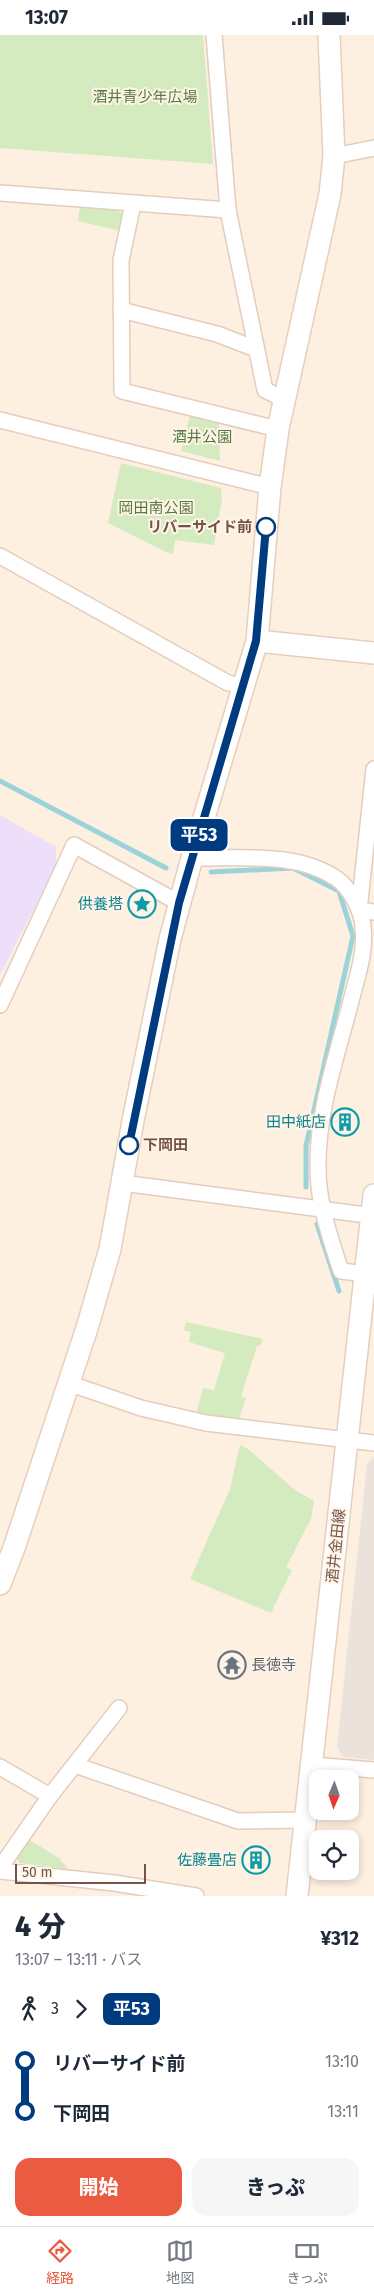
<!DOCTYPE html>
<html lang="ja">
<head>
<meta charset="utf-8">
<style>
	:root { --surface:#fff; --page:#f6f6f7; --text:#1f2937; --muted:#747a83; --line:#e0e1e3; --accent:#eb5b41 }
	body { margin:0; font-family:"Fira Sans","Noto Sans JP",sans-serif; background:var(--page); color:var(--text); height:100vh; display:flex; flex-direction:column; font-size:19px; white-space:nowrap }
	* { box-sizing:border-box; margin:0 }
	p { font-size:16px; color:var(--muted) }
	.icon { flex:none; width:28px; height:28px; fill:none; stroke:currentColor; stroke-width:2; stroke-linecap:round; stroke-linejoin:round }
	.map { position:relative; height:1861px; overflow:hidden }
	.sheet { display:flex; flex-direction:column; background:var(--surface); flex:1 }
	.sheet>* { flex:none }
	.badge { padding:0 10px; border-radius:8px; font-size:18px; line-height:32px }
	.needle { width:32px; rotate:182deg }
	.buttons { position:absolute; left:309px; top:1735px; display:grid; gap:10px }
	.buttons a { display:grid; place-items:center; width:50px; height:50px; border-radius:10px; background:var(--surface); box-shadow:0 2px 8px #0003; font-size:25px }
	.scale { position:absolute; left:15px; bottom:12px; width:131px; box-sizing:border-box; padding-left:5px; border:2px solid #755447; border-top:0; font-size:14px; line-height:18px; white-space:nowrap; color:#755447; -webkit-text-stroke:4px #fff4e8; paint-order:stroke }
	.map>.badge { position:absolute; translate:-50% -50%; box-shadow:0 0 0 2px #fff }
	.legs { display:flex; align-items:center; gap:8px; height:55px; padding:0 15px; font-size:16px }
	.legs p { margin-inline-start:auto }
	.summary { display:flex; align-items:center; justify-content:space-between; height:85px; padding:0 15px }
	h1 { font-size:28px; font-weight:800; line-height:38px }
	.button { display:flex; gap:10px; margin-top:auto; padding:10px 15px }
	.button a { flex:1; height:58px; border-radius:15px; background:var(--accent); color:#fff; font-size:20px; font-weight:800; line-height:58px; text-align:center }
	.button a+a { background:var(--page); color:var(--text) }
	ul { padding:0 15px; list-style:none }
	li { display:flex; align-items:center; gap:18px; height:50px; font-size:19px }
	li i { display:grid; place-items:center; width:8px; height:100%; margin:0 6px; background:currentColor }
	li i::after { content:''; width:12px; height:12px; margin:-6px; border:4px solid; border-radius:50%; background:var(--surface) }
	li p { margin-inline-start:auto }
	li:first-child i { background:linear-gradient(#0000 50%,currentColor 0) }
	li:last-child i { background:linear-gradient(currentColor 50%,#0000 0) }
	.status { display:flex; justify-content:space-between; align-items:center; height:35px; padding:0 25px; background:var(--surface); direction:ltr }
	.status svg { height:14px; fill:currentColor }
	.tab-bar { display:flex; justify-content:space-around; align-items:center; height:70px; border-top:1px solid var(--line); background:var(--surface); font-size:14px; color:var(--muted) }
	.tab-bar a { display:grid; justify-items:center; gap:2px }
	.tab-bar .on { color:var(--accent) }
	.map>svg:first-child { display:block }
	.industrial { fill:#ebe2dc }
	.education { fill:#eddef9 }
	.green { fill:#d4ebbf }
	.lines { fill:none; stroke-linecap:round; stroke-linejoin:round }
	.stream { stroke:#9bd3d9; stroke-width:5 }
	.street-casing { stroke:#e3cdbf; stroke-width:18 }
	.secondary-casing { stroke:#e8cebc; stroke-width:24 }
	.street { stroke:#fff; stroke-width:15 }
	.secondary { stroke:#fff; stroke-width:21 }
	.line-1-casing { stroke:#fff; stroke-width:11 }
	.line-1 { stroke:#003b80; stroke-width:8 }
	.stop-1-dot { fill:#fff; stroke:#003b80; stroke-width:2.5 }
	.labels { text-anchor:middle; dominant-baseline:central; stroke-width:4; stroke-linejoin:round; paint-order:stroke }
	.park-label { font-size:15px; fill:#547b3f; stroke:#fff4e8 }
	.stop-label { font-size:15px; font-weight:bold; fill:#755447; stroke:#fff4e8; text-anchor:end }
	.culture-label { font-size:15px; fill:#0d838f; stroke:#fff4e8; text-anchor:end }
	.street-label { font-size:15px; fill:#755447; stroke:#fff4e8 }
	.worship-label { font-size:15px; fill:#5b616d; stroke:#fff4e8; text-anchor:start }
</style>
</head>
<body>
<div class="status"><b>13:07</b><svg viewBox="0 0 49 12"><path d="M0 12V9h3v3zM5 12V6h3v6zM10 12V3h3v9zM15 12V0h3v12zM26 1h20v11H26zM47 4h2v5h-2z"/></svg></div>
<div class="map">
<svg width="374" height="1861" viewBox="0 0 374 1861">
	<rect width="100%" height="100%" fill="#fdf0e1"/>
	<path class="industrial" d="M374 1422V1725L343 1722 337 1712 367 1429Z"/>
	<path class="education" d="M0 780 56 812V824L55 832 0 940Z"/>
	<g class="green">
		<path d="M0 0H203L213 129 0 113Z"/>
		<path d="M80 172 119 175 124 181 121 196 78 186Z"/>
		<path d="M190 380 219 389 220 426 181 416Z"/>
		<path d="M121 428 221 453 222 464 214 510 175 505 173 519 166 517 108 488Z"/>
		<path d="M186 1287 263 1304 260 1311H257L241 1361 246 1363 238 1387 196 1380 203 1353 214 1355 225 1318 189 1307 191 1297 184 1295Z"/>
		<path d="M240 1410 248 1414 295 1455 314 1466 311 1484 286 1532 292 1535 271 1578 190 1544 230 1454Z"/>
		<path d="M28 1804 59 1823 68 1834 19 1828 16 1821Z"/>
	</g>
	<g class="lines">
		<g class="stream">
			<path d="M0 746 166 833"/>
			<path d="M211 837 293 833 339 856 353 901 306 1111V1152"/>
			<path d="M317 1189 339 1256"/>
		</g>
		<g class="street-casing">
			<g id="street">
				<path d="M214 0 228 175 265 355 284 364"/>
				<path d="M334 121 374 113"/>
				<path d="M0 158 228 175"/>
				<path d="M133 169 121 225 122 356 278 394"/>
				<path d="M121 275 217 299 256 314"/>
				<path d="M0 385 270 452"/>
				<path d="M0 521 228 648 244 651"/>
				<path d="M374 734 359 875 374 877"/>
				<path d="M192 823C239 824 295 816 336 843 350 853 362 875 363 892 366 917 357 942 351 966 337 1021 317 1076 318 1133 318 1169 330 1202 341 1236L366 1239"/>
				<path d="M0 970 74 810 179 868"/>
				<path d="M122 1148 374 1181"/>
				<path d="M68 1348 141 1373 206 1388 374 1408"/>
				<path d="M75 1730 238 1786 305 1785"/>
				<path d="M312 1730 374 1735"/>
				<path d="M0 1732 50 1761"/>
				<path d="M0 1833 50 1761 119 1673"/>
				<path d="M0 1836 114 1848 196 1861"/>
			</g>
		</g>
		<g class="secondary-casing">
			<g id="secondary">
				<path d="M257 606 374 618"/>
				<path d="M0 1549 14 1513 87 1293 110 1214 133 1086 170 904 192 823 257 606 270 452 278 394 330 159 334 121 329 0"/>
				<path d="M297 1861 374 1160"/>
			</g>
		</g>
		<use href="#street" class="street"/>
		<use href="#secondary" class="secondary"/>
	</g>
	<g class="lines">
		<g class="line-1-casing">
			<path id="line-1" d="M129 1110 179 868 256 606 266 492"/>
		</g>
		<use href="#line-1" class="line-1"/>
	</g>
	<defs>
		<g id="sight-ring" transform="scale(1.4375)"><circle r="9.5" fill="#fff4e8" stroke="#0f9aa8" stroke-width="1.5"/><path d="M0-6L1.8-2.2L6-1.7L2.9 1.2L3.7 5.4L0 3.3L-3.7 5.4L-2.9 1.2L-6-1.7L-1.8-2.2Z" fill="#0f9aa8"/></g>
		<g id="building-ring" transform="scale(1.4375)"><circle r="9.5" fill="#fff4e8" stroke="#0f9aa8" stroke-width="1.5"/><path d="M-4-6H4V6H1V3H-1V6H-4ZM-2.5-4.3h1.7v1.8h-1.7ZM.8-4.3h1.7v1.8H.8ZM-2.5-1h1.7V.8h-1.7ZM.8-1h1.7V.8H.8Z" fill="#0f9aa8"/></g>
		<g id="temple-ring" transform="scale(1.4375)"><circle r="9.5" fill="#fff4e8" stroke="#6b7280" stroke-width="1.5"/><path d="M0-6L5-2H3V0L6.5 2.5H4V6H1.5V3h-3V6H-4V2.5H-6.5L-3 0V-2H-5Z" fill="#6b7280"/></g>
	</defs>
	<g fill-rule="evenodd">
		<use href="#sight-ring" x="142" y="869"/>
		<use href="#building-ring" x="345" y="1087"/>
		<use href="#temple-ring" x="232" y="1630"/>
		<use href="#building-ring" x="256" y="1825"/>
	</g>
	<g class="stop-1-dot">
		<circle cx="266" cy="492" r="9"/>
		<circle cx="129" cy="1110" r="9"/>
	</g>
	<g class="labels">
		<g class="park-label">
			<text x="145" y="62">酒井青少年広場</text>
			<text x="202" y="402">酒井公園</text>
			<text x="156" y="473">岡田南公園</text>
		</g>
		<g class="stop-label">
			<text x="252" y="492">リバーサイド前</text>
			<text x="143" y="1110" text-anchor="start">下岡田</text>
		</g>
		<g class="culture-label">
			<text x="123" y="869">供養塔</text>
			<text x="326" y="1087">田中紙店</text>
			<text x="237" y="1825">佐藤畳店</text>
		</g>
		<g class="street-label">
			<text transform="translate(336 1511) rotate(-84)">酒井金田線</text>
		</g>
		<g class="worship-label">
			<text x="251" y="1630">長徳寺</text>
		</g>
	</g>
</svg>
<div class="buttons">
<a><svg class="needle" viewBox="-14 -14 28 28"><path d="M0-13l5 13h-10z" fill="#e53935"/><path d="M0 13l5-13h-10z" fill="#747a83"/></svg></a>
<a><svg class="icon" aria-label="locate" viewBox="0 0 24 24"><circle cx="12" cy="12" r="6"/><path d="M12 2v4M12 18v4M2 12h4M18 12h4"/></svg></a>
</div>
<div class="scale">50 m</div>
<b class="badge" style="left:199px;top:800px;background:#003b80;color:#fff">平53</b>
</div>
<section class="sheet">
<div class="summary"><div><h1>4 分</h1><p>13:07 – 13:11 · バス</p></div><b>¥312</b></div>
<div class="legs"><svg class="icon" aria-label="walk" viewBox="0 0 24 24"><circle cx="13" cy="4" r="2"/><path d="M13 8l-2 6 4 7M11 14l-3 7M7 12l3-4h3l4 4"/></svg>3<svg class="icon" aria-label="forward" viewBox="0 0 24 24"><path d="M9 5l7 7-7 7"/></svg><b class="badge" style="background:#003b80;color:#fff">平53</b></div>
<ul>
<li><i style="color:#003b80"></i><b>リバーサイド前</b><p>13:10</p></li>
<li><i style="color:#003b80"></i><b>下岡田</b><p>13:11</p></li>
</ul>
<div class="button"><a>開始</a><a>きっぷ</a></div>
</section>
<nav class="tab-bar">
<a class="on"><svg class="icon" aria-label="directions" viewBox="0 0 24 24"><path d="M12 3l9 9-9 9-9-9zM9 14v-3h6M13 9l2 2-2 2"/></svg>経路</a>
<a><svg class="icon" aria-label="map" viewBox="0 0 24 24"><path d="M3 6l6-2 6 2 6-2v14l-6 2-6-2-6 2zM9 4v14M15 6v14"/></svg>地図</a>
<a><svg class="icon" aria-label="tickets" viewBox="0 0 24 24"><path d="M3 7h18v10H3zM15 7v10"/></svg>きっぷ</a>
</nav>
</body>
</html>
